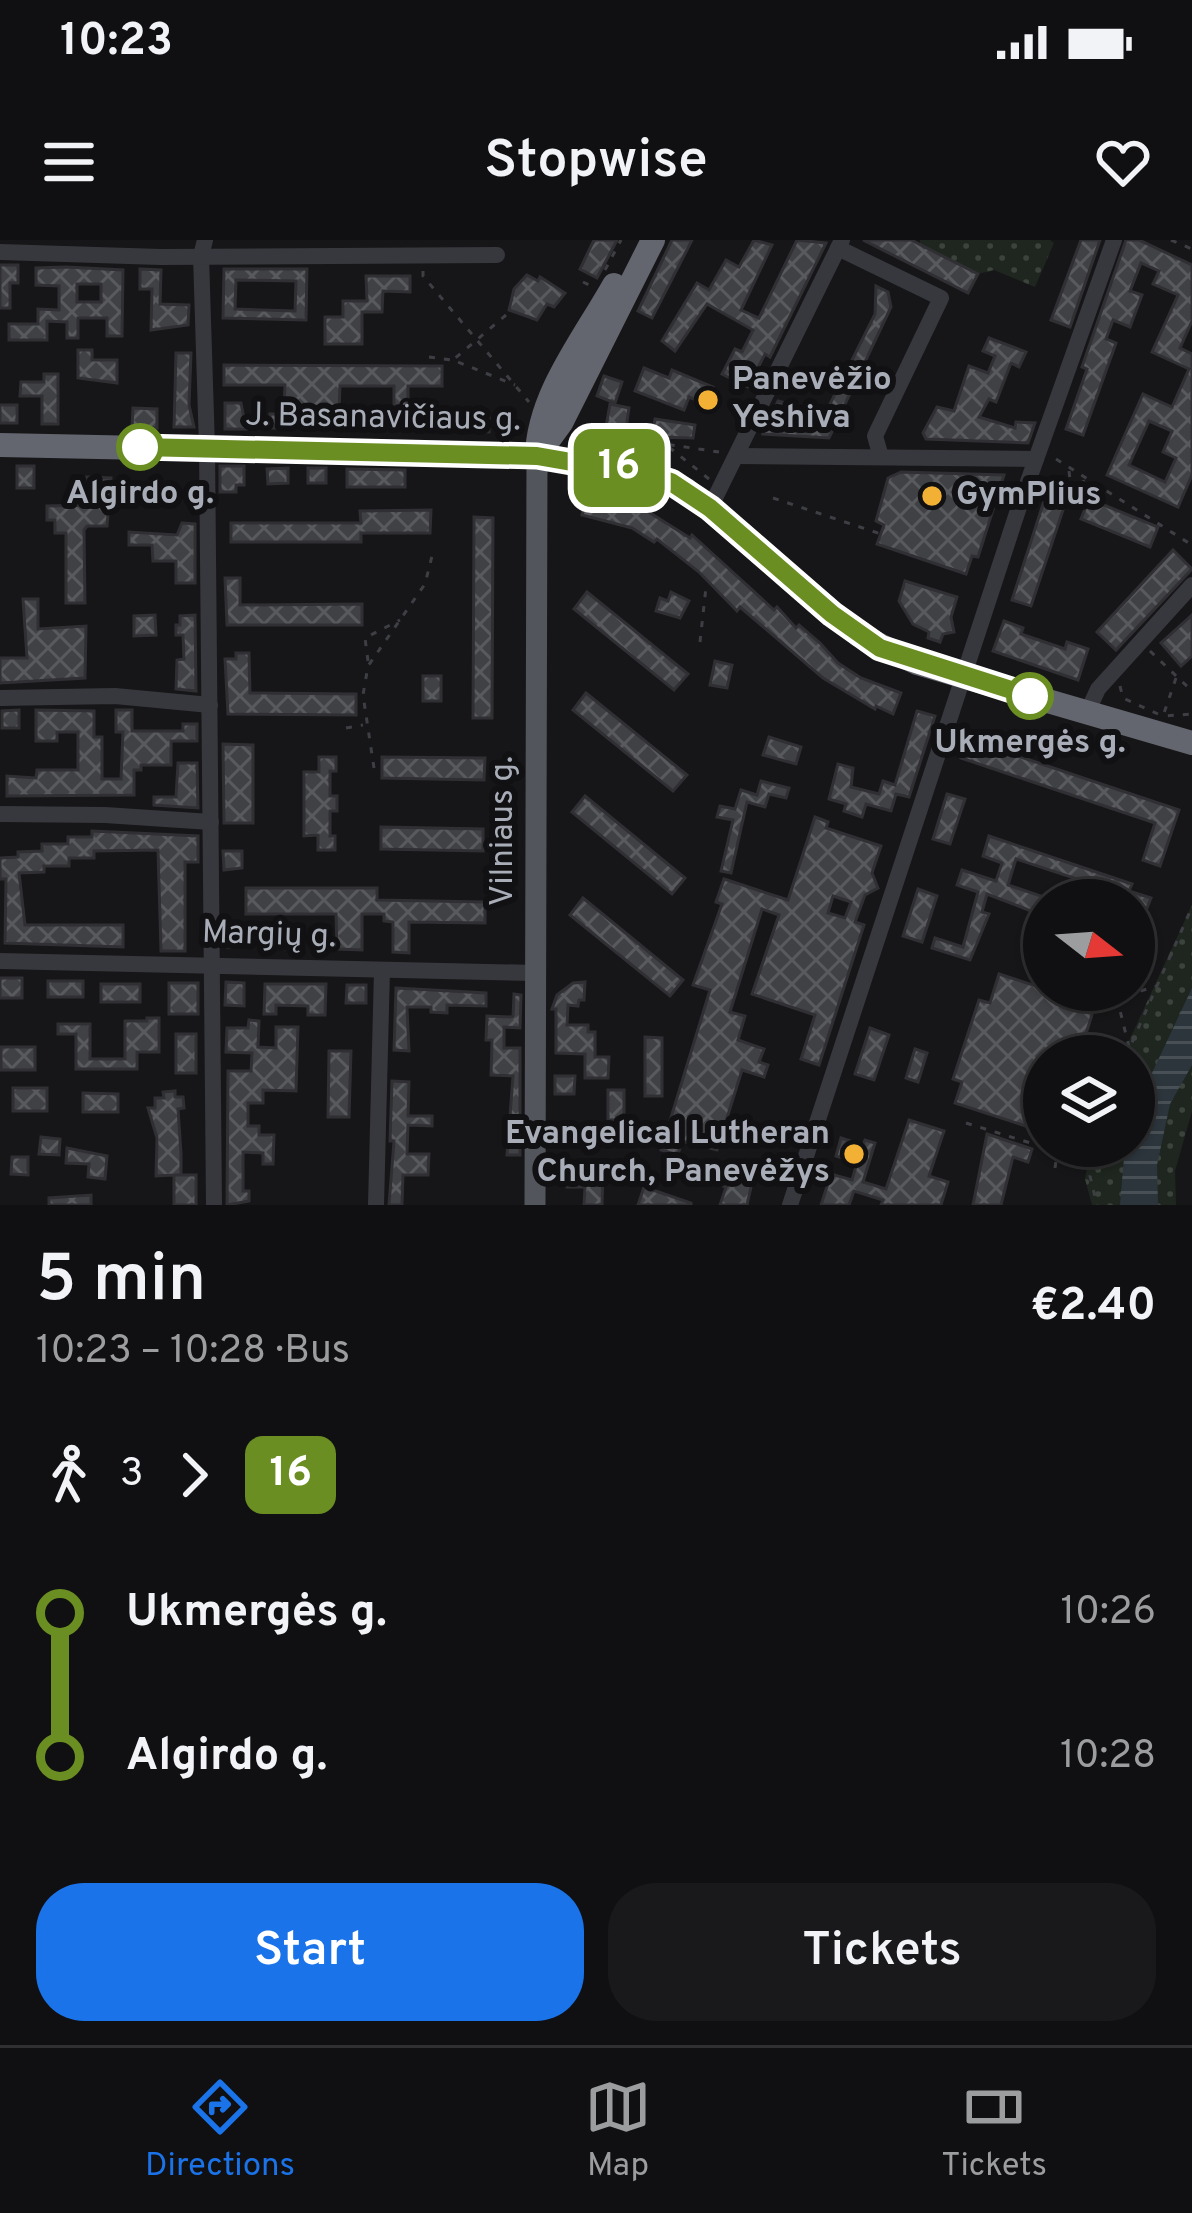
<!DOCTYPE html>
<html lang="en">
<head>
<meta charset="utf-8">
<style>
	:root { --surface:#101012; --page:#19191b; --text:#f1f3f6; --muted:#9c9d9f; --line:#303032; --accent:#1a73e8 }
	body { margin:0; font-family:Overpass,sans-serif; background:var(--page); color:var(--text); height:100vh; display:flex; flex-direction:column; font-size:45px; white-space:nowrap }
	* { box-sizing:border-box; margin:0 }
	p { font-size:39px; color:var(--muted) }
	.icon { flex:none; width:66px; height:66px; fill:none; stroke:currentColor; stroke-width:2; stroke-linecap:round; stroke-linejoin:round }
	.map { position:relative; height:965px; overflow:hidden }
	.sheet { display:flex; flex-direction:column; background:var(--surface); flex:1 }
	.sheet>* { flex:none }
	.badge { padding:0 24px; border-radius:18px; font-size:42px; line-height:78px }
	.needle { width:78px; rotate:107deg }
	.fabs { position:absolute; left:1023px; top:639px; display:grid; gap:24px }
	.fabs a { display:grid; place-items:center; width:132px; height:132px; border-radius:50%; background:var(--surface); box-shadow:0 3px 9px #0004,0 0 0 3px var(--line); font-size:60px }
	.map>.badge { position:absolute; translate:-50% -50%; box-shadow:0 0 0 6px #fff }
	.legs { display:flex; align-items:center; gap:18px; height:132px; padding:0 36px; font-size:39px }
	.legs p { margin-inline-start:auto }
	.headline { display:flex; align-items:center; justify-content:space-between; height:204px; padding:0 36px }
	h1 { font-size:66px; font-weight:600; line-height:90px }
	.button { display:flex; gap:24px; margin-top:auto; padding:24px 36px }
	.button a { flex:1; height:138px; border-radius:48px; background:var(--accent); color:#fff; font-size:48px; font-weight:600; line-height:138px; text-align:center }
	.button a+a { background:var(--page); color:var(--text) }
	ul { padding:0 36px; list-style:none }
	li { display:flex; align-items:center; gap:42px; height:144px; font-size:45px }
	li i { display:grid; place-items:center; width:18px; height:100%; margin:0 15px; background:currentColor }
	li i::after { content:''; width:30px; height:30px; margin:-15px; border:9px solid; border-radius:50%; background:var(--surface) }
	li p { margin-inline-start:auto }
	li:first-child i { background:linear-gradient(#0000 50%,currentColor 0) }
	li:last-child i { background:linear-gradient(currentColor 50%,#0000 0) }
	.status { display:flex; justify-content:space-between; align-items:center; height:84px; padding:0 60px; background:var(--surface); direction:ltr }
	.status svg { height:33px; fill:currentColor }
	header { display:flex; justify-content:space-between; align-items:center; height:156px; padding:0 36px; background:var(--surface); font-size:54px; font-weight:600 }
	.tab-bar { display:flex; justify-content:space-around; align-items:center; height:168px; border-top:3px solid var(--line); background:var(--surface); font-size:33px; color:var(--muted) }
	.tab-bar a { display:grid; justify-items:center; gap:6px }
	.tab-bar .active { color:var(--accent) }
	.map>svg:first-child { display:block }
	.park { fill:url(#park-dots) }
	.water { fill:url(#water-rules) }
	.building { fill:url(#building-cross-hatch); stroke:#303034; stroke-width:3; fill-rule:evenodd }
	.lines { fill:none; stroke-linecap:round; stroke-linejoin:round }
	.path { stroke:#3d3f44; stroke-width:3; stroke-dasharray:6 9; stroke-linecap:butt }
	.minor { stroke:#37383d; stroke-width:16 }
	.major { stroke:#53555c; stroke-width:21 }
	.highway { stroke:#63666e; stroke-width:24 }
	.line-1-casing { stroke:#fff; stroke-width:27 }
	.line-1 { stroke:#6b8e23; stroke-width:18 }
	.poi-dot { fill:#f2b134; stroke:#111113; stroke-width:4.5 }
	.stop-1-dot { fill:#fff; stroke:#6b8e23; stroke-width:6 }
	.labels { text-anchor:middle; dominant-baseline:central; stroke-width:12; stroke-linejoin:round; paint-order:stroke }
	.poi-label { font-size:33px; font-weight:bold; fill:#a8adb8; stroke:#111113; text-anchor:start }
	.street-label { font-size:33px; fill:#a8adb8; stroke:#111113 }
	.stop-label { font-size:33px; font-weight:bold; fill:#a8adb8; stroke:#111113 }
</style>
</head>
<body>
<div class="status"><b>10:23</b><svg viewBox="0 0 49 12"><path d="M0 12V9h3v3zM5 12V6h3v6zM10 12V3h3v9zM15 12V0h3v12zM26 1h20v11H26zM47 4h2v5h-2z"/></svg></div>
<header><svg class="icon" aria-label="menu" viewBox="0 0 24 24"><path d="M4 6h16M4 12h16M4 18h16"/></svg>Stopwise<svg class="icon" aria-label="heart" viewBox="0 0 24 24"><path d="M12 20l-8-8c-3-5 5-10 8-4 3-6 11-1 8 4z"/></svg></header>
<div class="map">
<svg width="1192" height="965" viewBox="0 0 1192 965">
	<defs>
		<pattern id="park-dots" width="8" height="8" patternUnits="userSpaceOnUse" patternTransform="scale(3)"><rect width="8" height="8" fill="#1e261f"/><path d="M2 2h.1M6 6h.1" fill="none" stroke="#3c433d" stroke-width="1.8" stroke-linecap="round"/></pattern>
		<pattern id="water-rules" width="6" height="5" patternUnits="userSpaceOnUse" patternTransform="scale(3)"><rect width="6" height="5" fill="#2c353c"/><path d="M0 2.5h6" fill="none" stroke="#485056"/></pattern>
		<pattern id="building-cross-hatch" width="8" height="8" patternUnits="userSpaceOnUse" patternTransform="scale(3)"><rect width="8" height="8" fill="#404145"/><path d="M0 0l8 8M0 8l8-8" fill="none" stroke="#595a5e"/></pattern>
	</defs>
	<rect width="100%" height="100%" fill="#161618"/>
	<g class="park">
		<path d="M920 0H1050L1054 3 1035 47 994 30 978 34 920 5Z"/>
		<path d="M1192 665V871L1175 931 1176 965H1092L1085 939 1091 906H1134V816H1122Z"/>
	</g>
	<path class="water" d="M1192 748V825L1170 864 1157 925 1158 965H1120L1125 906H1134V880L1144 850Z"/>
	<g class="building">
		<path d="M594 0H617L597 38 580 29Z"/>
		<path d="M672 0H692L652 78 638 71Z"/>
		<path d="M754 0 772 5 741 70 759 78 797 0 826 3 770 117 765 114 748 147 722 134 735 109 742 112 753 90 707 64 675 111 662 101 697 43 709 50 726 20 739 27Z"/>
		<path d="M863 0H911L978 34 968 53Z"/>
		<path d="M1081 0H1100L1070 87 1051 80Z"/>
		<path d="M1126 0H1139L1192 25V81L1180 108 1192 114V235L1178 267 1107 235 1143 154 1172 167 1189 129 1152 112 1178 55 1153 44 1159 31 1141 23 1130 51 1142 55 1130 87 1113 80 1106 99 1116 103 1083 195 1066 189 1087 129 1082 127ZM1149 181 1172 191 1163 212 1176 218 1165 242 1129 225Z"/>
		<path d="M0 25H18V43H10V68H0Z"/>
		<path d="M66 27 123 30 122 96H107V78H78V98H67V82L47 81V100H9V84H38V69L59 70V46L36 45V28ZM77 44H101V62H77Z"/>
		<path d="M140 29 161 30 160 64 189 65 188 85 151 90 152 49H140Z"/>
		<path d="M224 29H307L306 80 223 78ZM236 40 296 41 295 71 235 69Z"/>
		<path d="M527 35 538 41 540 37 565 53 554 67 547 64 537 80 509 70 514 49Z"/>
		<path d="M366 36H410V52L383 51 382 72H362V104H325V77H343V61H367Z"/>
		<path d="M876 46 888 52 891 67 829 198 763 194 778 161 818 171 828 168 875 74Z"/>
		<path d="M989 98 1026 112 1019 127 1011 123 996 162 989 159 979 177 1015 188 1016 182 1035 183 1028 203 926 199 923 193 937 167 954 171 969 126 988 133 995 116 983 111Z"/>
		<path d="M78 110H92V120H117V143L78 138Z"/>
		<path d="M176 113H191L189 165 194 187H174Z"/>
		<path d="M224 125 442 126V146H408V176H441V190L387 189V174H394V146H340L339 172H321V167H284L285 145H224Z"/>
		<path d="M644 128 669 138 672 130 713 147 706 164 689 157 684 170 635 151Z"/>
		<path d="M44 134H58V184H42V156H20L21 142H44Z"/>
		<path d="M604 136 622 142 615 163 597 156Z"/>
		<path d="M225 163H241L246 189H225Z"/>
		<path d="M610 164 629 168 626 188 615 186 614 194 605 192Z"/>
		<rect x="0" y="165" width="17" height="18"/>
		<path d="M133 168 157 169V188L132 187Z"/>
		<rect x="270" y="174" width="22" height="14"/>
		<path d="M468 175H489V192L468 191Z"/>
		<path d="M655 179 695 185 693 198 652 197Z"/>
		<rect x="17" y="226" width="17" height="22"/>
		<path d="M220 226H244V245H236V252H220Z"/>
		<path d="M288 228V243L268 244 267 229Z"/>
		<rect x="308" y="228" width="18" height="15"/>
		<path d="M347 229 405 230V247H347Z"/>
		<path d="M901 232 1004 235 978 317 972 316 966 334 877 304 884 285 876 281 888 238Z"/>
		<path d="M87 237 111 238 107 286H87L84 290 85 363H66V293H55V280H47V266L86 265Z"/>
		<path d="M588 253 639 266 690 298 692 295 774 370 777 367 796 388 799 385 820 403 838 423 861 438 901 453 893 474 876 466 875 469 823 438 740 367 737 371 699 332 657 299 654 302 632 288 582 275Z"/>
		<path d="M1089 259 1158 287 1150 307 1081 279Z"/>
		<path d="M1044 261 1064 267 1031 366 1012 360Z"/>
		<path d="M431 270 430 293H361V302H231V283H361L360 271Z"/>
		<path d="M474 277 493 278 492 478H473Z"/>
		<path d="M182 283 195 284V343H176V321H153L152 305H129V292L177 295Z"/>
		<path d="M1173 310 1192 329 1116 410 1097 392Z"/>
		<path d="M225 338H240V365L362 364V385H227Z"/>
		<path d="M905 341 957 357 951 377 954 392 943 394 940 402 928 398 929 392 913 384 899 361Z"/>
		<path d="M587 352 688 434 674 450 574 369Z"/>
		<path d="M671 352 689 361 680 378 656 371 660 358 668 361Z"/>
		<path d="M23 359H38V389L86 386 85 438 0 443V418H27Z"/>
		<path d="M155 375 156 395 134 396V376Z"/>
		<path d="M195 375 196 451 176 449 177 420 184 419 183 395H176V385H180V376Z"/>
		<path d="M1192 375V416L1181 426 1161 403Z"/>
		<path d="M1004 381 1023 388 1021 394 1065 409 1067 402 1088 409 1078 440 993 411Z"/>
		<path d="M236 413H249L250 453 356 454V475L228 474 225 419H236Z"/>
		<path d="M715 421 732 425 727 448 710 445Z"/>
		<rect x="423" y="436" width="18" height="25"/>
		<path d="M586 453 687 535 673 551 573 470Z"/>
		<path d="M19 470V488H2V471Z"/>
		<path d="M36 470 94 471V497H102V539H121L123 492H116V470H132V491H183V484H197V501H171V525H141V530H134V555L7 556V536L36 538 37 530H78V492H57V501H36Z"/>
		<path d="M917 471 935 476 909 557 896 554 891 571 866 564 862 577 844 571 846 564 829 559 838 524 853 528 851 547 879 554 883 541 895 545Z"/>
		<path d="M769 497 801 507 796 524 763 515Z"/>
		<path d="M967 499 1179 570 1160 626 1143 620 1155 583 961 518Z"/>
		<path d="M223 504 253 505V583H224Z"/>
		<path d="M319 517H336V531H330V556H337V571H330V596H335V610H318V595L304 596V532H319Z"/>
		<path d="M382 517 485 518 484 540 382 538Z"/>
		<path d="M178 523H197L198 568 154 565V557H176Z"/>
		<path d="M761 541 789 548 786 558 769 554 765 567 747 562 731 633 721 631 733 580 717 577 720 566 735 569 741 550 757 555Z"/>
		<path d="M947 554 965 559 950 604 933 599Z"/>
		<path d="M585 556 685 638 672 654 572 572Z"/>
		<path d="M815 577 828 582 826 588 881 606 872 633 878 648 865 655 855 682 864 685 819 825 801 819 815 775 752 754 779 675 762 669 730 772 745 776 738 800 764 809 759 822 768 825 764 837 742 830 717 910 682 901 678 915 661 910 710 750 693 745 722 664 716 662 724 639 788 660ZM833 656 851 662 845 678 828 673Z"/>
		<path d="M381 587 483 589V611L381 609Z"/>
		<path d="M92 591 198 596V622H185V711H161L158 610 94 611V618H69V626H44V632L19 633 25 685H123V707L5 703 6 639H0V618L18 617V612L42 611V604H68V597H92Z"/>
		<path d="M989 596 1132 644 1129 651 1151 658 1136 696 1134 660H1115L1117 652 1016 619 1008 645 1044 657V676L987 654 982 672 989 674 970 720 932 708 935 698 963 707 978 652 957 645 962 630 996 641 1002 623 983 616Z"/>
		<path d="M223 611H242V628L224 630Z"/>
		<path d="M246 648H377V660L485 662V683L409 682V713L393 712V682L384 681V674H362V710L337 709 336 674H246Z"/>
		<path d="M918 649 937 656 922 702 903 696Z"/>
		<path d="M583 658 683 740 670 756 570 675Z"/>
		<rect x="227" y="686" width="16" height="21"/>
		<path d="M999 734 1095 765 1079 816H1044V892L955 863 962 842 953 839 979 760 990 763Z"/>
		<rect x="0" y="738" width="22" height="20"/>
		<rect x="48" y="741" width="35" height="16"/>
		<path d="M226 742 244 743V766L225 765Z"/>
		<path d="M585 742 584 760H579L578 766 568 765 567 785H588V792H595V817H609L608 838H585V814L556 813V769H552L557 755 573 743Z"/>
		<rect x="169" y="743" width="29" height="31"/>
		<rect x="101" y="744" width="39" height="18"/>
		<path d="M265 744H326L325 775H308V766L276 765V774H264Z"/>
		<path d="M347 745H366V763H346Z"/>
		<path d="M396 748 486 753V766L447 765V773L431 772V767H407L409 811 394 810Z"/>
		<path d="M514 754 521 755 520 788 504 787V808H520V915H507L513 836 491 835 492 800H486L487 776 513 777Z"/>
		<path d="M147 778H159V812H137V829H76V794H58V784H90V819H125V781H147Z"/>
		<path d="M249 780 259 781 258 807 276 808V787H298L296 851 263 850V863H248V886H259V895H274L273 924H263V913L243 912V951H249V961L227 965 228 831H251L252 813 226 812 227 788H248Z"/>
		<path d="M870 788 889 795 874 840 855 834Z"/>
		<rect x="176" y="794" width="20" height="39"/>
		<path d="M645 797 662 798V856H645Z"/>
		<rect x="1" y="807" width="34" height="23"/>
		<path d="M915 809 927 813 918 842 906 838Z"/>
		<path d="M329 811H351L349 877H328Z"/>
		<path d="M555 836H575L574 854H555Z"/>
		<path d="M392 841 409 842 408 876H432V886L408 885 407 914H429L428 935H403L402 965H389L394 901H390Z"/>
		<rect x="13" y="848" width="34" height="23"/>
		<rect x="608" y="850" width="16" height="30"/>
		<path d="M175 851V857H183L184 868 178 869 181 913V935H175H196V965H174V935L156 936 157 898 148 868H155V858H164L163 852Z"/>
		<path d="M83 853 118 854V872H83Z"/>
		<path d="M909 880 944 891 929 936 948 942 941 965H881L883 960 854 951 849 965H821L831 934 852 940 857 923 836 916 841 898 863 905 865 900 875 903 863 942 886 949Z"/>
		<path d="M987 894 1032 909 1028 922 1013 917 1001 965H973Z"/>
		<path d="M41 897 60 899 59 915 39 914Z"/>
		<path d="M67 908 107 916 105 939 88 937 89 924 66 923Z"/>
		<path d="M12 917H28V935L11 934Z"/>
		<path d="M707 923 730 930 731 927 753 938 747 965H720L726 947 702 939Z"/>
		<path d="M567 932 603 933 602 965H584L585 947H567Z"/>
		<path d="M644 947 691 963V965H638Z"/>
		<path d="M91 955V965H49V958Z"/>
	</g>
	<g class="lines">
		<g class="path">
			<path d="M1171 0 1192 9"/>
			<path d="M605 30 621 0"/>
			<path d="M423 31V36L529 162"/>
			<path d="M583 42 593 47"/>
			<path d="M506 75 453 120 515 145"/>
			<path d="M429 117 452 120"/>
			<path d="M579 189 608 199 665 204"/>
			<path d="M1056 219 1192 305"/>
			<path d="M1069 231 1071 247 1084 271"/>
			<path d="M709 239 665 204 719 212"/>
			<path d="M773 258 881 294"/>
			<path d="M1038 260 1085 241"/>
			<path d="M700 402 706 347"/>
			<path d="M1150 411 1192 451"/>
			<path d="M368 421 365 398 400 380"/>
			<path d="M1176 438 1163 476 1192 474"/>
			<path d="M1120 446 1123 458 1158 474"/>
			<path d="M346 488 363 485"/>
			<path d="M374 528 363 455 368 426 425 344 433 312"/>
			<path d="M1129 807 1117 758 1157 746"/>
			<path d="M1126 816 1192 667"/>
			<path d="M966 883 1066 914 1091 926"/>
			<path d="M1096 906 1090 936 1097 965"/>
			<path d="M1055 928 1057 914"/>
		</g>
		<g class="minor">
			<path d="M205 0 201 16 207 208 214 965"/>
			<path d="M838 8 941 58 875 196 881 217"/>
			<path d="M0 12 161 17 497 15"/>
			<path d="M737 216 1036 219"/>
			<path d="M710 268 842 0"/>
			<path d="M0 458 115 456 210 465"/>
			<path d="M1087 473 1098 449 1192 345"/>
			<path d="M0 574 105 575 211 582"/>
			<path d="M0 721 536 733"/>
			<path d="M376 965 382 730"/>
			<path d="M790 965 1019 267 1114 0"/>
		</g>
		<path class="major" d="M535 965 537 216"/>
		<g class="highway">
			<path d="M0 205 537 216 629 230 685 249 859 395 917 423 1192 503"/>
			<path d="M537 216 561 183 653 0"/>
			<path d="M537 216C538 155 585 97 614 45"/>
		</g>
	</g>
	<g class="lines">
		<g class="line-1-casing">
			<path id="line-1" d="M140 207 537 216 652 236 671 242 710 268 832 374 880 408 1030 456"/>
		</g>
		<use href="#line-1" class="line-1"/>
	</g>
	<g class="poi-dot">
		<circle cx="708" cy="160" r="12"/>
		<circle cx="932" cy="256" r="12"/>
		<circle cx="854" cy="914" r="12"/>
	</g>
	<g class="stop-1-dot">
		<circle cx="140" cy="207" r="21"/>
		<circle cx="1030" cy="456" r="21"/>
	</g>
	<g class="labels">
		<g class="poi-label">
			<text x="732" y="141">Panevėžio<tspan x="732" dy="38">Yeshiva</tspan></text>
			<text x="956" y="256">GymPlius</text>
			<text x="830" y="895" text-anchor="end">Evangelical Lutheran<tspan x="830" dy="38">Church, Panevėžys</tspan></text>
		</g>
		<g class="street-label">
			<text transform="translate(383 179) rotate(1)">J. Basanavičiaus g.</text>
			<text transform="translate(504 591) rotate(-90)">Vilniaus g.</text>
			<text transform="translate(269 696) rotate(2)">Margių g.</text>
		</g>
		<g class="stop-label">
			<text x="140" y="255">Algirdo g.</text>
			<text x="1030" y="504">Ukmergės g.</text>
		</g>
	</g>
</svg>
<div class="fabs">
<a><svg class="needle" viewBox="-14 -14 28 28"><path d="M0-13l5 13h-10z" fill="#e53935"/><path d="M0 13l5-13h-10z" fill="#9c9d9f"/></svg></a>
<a><svg class="icon" aria-label="layers" viewBox="0 0 24 24"><path d="M12 4l9 5-9 5-9-5zM3 14l9 5 9-5"/></svg></a>
</div>
<b class="badge" style="left:619px;top:228px;background:#6b8e23;color:#fff">16</b>
</div>
<section class="sheet">
<div class="headline"><div><h1>5 min</h1><p>10:23 – 10:28 · Bus</p></div><b>€2.40</b></div>
<div class="legs"><svg class="icon" aria-label="walk" viewBox="0 0 24 24"><circle cx="13" cy="4" r="2"/><path d="M13 8l-2 6 4 7M11 14l-3 7M7 12l3-4h3l4 4"/></svg>3<svg class="icon" aria-label="forward" viewBox="0 0 24 24"><path d="M9 5l7 7-7 7"/></svg><b class="badge" style="background:#6b8e23;color:#fff">16</b></div>
<ul>
<li><i style="color:#6b8e23"></i><b>Ukmergės g.</b><p>10:26</p></li>
<li><i style="color:#6b8e23"></i><b>Algirdo g.</b><p>10:28</p></li>
</ul>
<div class="button"><a>Start</a><a>Tickets</a></div>
</section>
<nav class="tab-bar">
<a class="active"><svg class="icon" aria-label="directions" viewBox="0 0 24 24"><path d="M12 3l9 9-9 9-9-9zM9 14v-3h6M13 9l2 2-2 2"/></svg>Directions</a>
<a><svg class="icon" aria-label="map" viewBox="0 0 24 24"><path d="M3 6l6-2 6 2 6-2v14l-6 2-6-2-6 2zM9 4v14M15 6v14"/></svg>Map</a>
<a><svg class="icon" aria-label="tickets" viewBox="0 0 24 24"><path d="M3 7h18v10H3zM15 7v10"/></svg>Tickets</a>
</nav>
</body>
</html>
